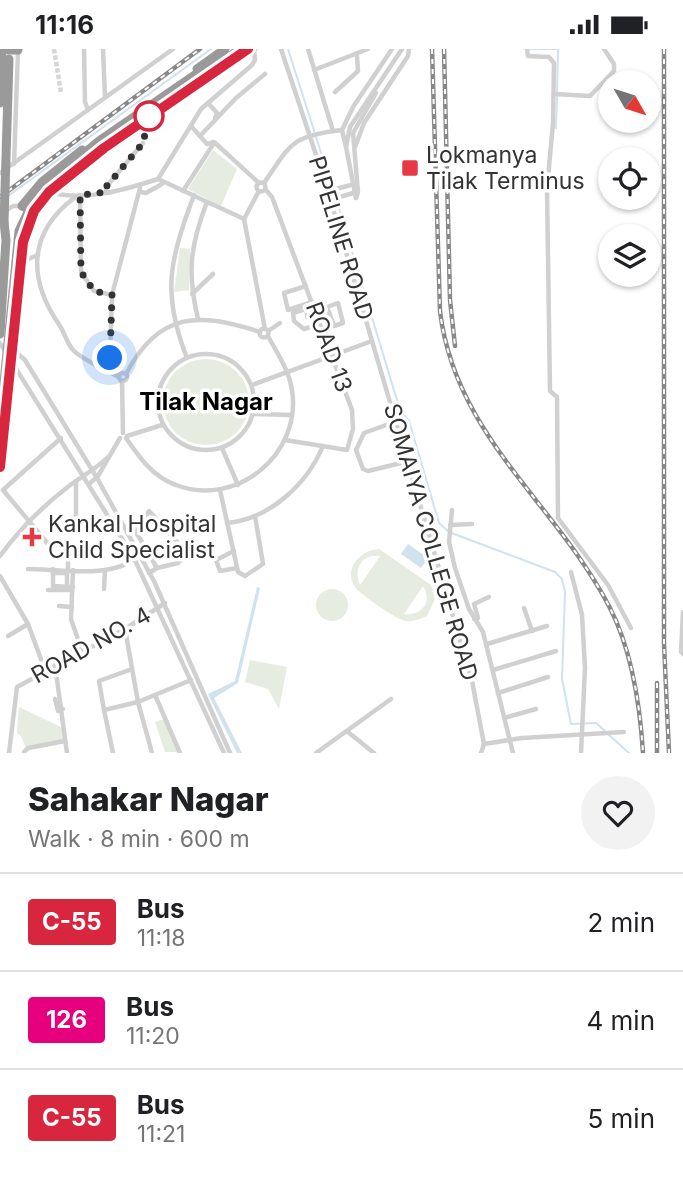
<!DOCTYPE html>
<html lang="en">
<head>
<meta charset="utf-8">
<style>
	:root { --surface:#fff; --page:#f2f2f2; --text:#202124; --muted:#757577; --line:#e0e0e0 }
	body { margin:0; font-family:Inter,sans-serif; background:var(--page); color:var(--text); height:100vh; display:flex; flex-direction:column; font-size:26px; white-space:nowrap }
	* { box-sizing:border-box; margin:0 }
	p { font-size:23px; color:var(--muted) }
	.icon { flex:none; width:38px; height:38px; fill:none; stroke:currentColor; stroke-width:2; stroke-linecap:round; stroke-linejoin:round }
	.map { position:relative; height:704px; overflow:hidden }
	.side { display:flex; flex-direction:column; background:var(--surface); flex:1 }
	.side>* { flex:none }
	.badge { padding:0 14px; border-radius:5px; font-size:24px; line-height:46px }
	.needle { width:46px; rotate:129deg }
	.tools { position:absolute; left:598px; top:21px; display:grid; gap:14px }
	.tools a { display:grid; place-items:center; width:63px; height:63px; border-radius:50%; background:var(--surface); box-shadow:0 2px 5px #0004; font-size:35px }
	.you { position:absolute; width:35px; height:35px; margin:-18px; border:5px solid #fff; border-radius:50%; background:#1a73e8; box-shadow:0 0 0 10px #1a73e833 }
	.map>.badge { position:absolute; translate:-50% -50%; box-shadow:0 0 0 4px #fff }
	.round { display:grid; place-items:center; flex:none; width:74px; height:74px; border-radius:37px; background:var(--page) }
	.summary { display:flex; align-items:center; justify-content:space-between; height:119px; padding:0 28px }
	h1 { font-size:33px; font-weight:800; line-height:52px }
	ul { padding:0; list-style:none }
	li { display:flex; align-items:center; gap:21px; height:98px; padding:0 28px; border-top:2px solid var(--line) }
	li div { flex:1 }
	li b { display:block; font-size:26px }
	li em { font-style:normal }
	li .badge { min-width:77px; font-weight:700; text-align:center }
	.status { display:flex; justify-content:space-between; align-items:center; height:49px; padding:0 35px; background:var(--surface); direction:ltr }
	.status svg { height:19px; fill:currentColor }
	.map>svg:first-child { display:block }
	.green { fill:#e6ecdf; fill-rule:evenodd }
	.water { fill:#cfe2ee }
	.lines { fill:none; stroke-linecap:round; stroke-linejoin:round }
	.stream { stroke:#cfe2ee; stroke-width:2 }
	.minor-tunnel { stroke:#d6d6d6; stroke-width:4.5; stroke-dasharray:4.5 2; stroke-linecap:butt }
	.minor { stroke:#d0d0d0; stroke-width:4.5 }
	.highway { stroke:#9a9a9a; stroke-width:9 }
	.rail-casing { stroke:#888; stroke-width:4.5 }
	.rail { stroke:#fff; stroke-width:2; stroke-dasharray:5; stroke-linecap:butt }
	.highway-bridge { stroke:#9a9a9a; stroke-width:9 }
	.line-casing { stroke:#fff; stroke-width:16 }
	.line { stroke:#d7263d; stroke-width:10 }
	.walk { stroke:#333; stroke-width:7; stroke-dasharray:0 12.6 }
	.stop-dot { fill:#fff; stroke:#d7263d; stroke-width:3.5 }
	.poi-dot { fill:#e63946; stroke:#fff; stroke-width:2.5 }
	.labels { text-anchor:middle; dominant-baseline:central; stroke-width:7; stroke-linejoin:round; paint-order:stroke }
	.poi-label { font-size:23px; fill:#333; stroke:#fff; text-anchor:start }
	.street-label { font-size:23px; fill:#333; stroke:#fff }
	.neighbourhood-label { font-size:24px; font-weight:bold; fill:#000; stroke:#fff }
</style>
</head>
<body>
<div class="status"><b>11:16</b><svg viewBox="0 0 49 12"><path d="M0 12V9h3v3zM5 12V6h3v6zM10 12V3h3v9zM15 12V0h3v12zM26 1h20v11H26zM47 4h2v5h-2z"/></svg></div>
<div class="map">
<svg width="683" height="704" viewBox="0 0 683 704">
	<rect width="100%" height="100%" fill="#fff"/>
	<g class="green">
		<path d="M213 101 237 120 221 157 188 140Z"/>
		<path d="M180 199 190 200 189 241 174 243Z"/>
		<circle cx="206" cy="353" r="43"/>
		<path d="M379 500 431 536 435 550 427 567C420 570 413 573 406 572 397 571 361 546 355 538 343 520 360 501 379 500ZM380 507 361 535 360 536C353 519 362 505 380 507ZM423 537C433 553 422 567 404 565Z"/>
		<circle cx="332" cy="556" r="16"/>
		<path d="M250 611 287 618 279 660 268 640 245 633Z"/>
		<path d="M19 658 63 679 64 690 26 699 21 687 17 684Z"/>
		<path d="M164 670 178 703H165L155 673Z"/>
	</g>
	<g class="water">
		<path d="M408 495 428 509 421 519 401 505Z"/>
		<path d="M257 538 260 539 238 634 214 649 242 704H237L208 645 235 632Z"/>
	</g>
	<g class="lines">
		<g class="stream">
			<path d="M288 0 332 138"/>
			<path d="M529 0H558L557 43"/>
			<path d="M556 79 557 48"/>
			<path d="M334 143 400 361 409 372 439 474 449 483 555 523 562 530 565 543 562 630 571 675 596 674 605 682"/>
			<path d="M8 147 211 0"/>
			<path d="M609 686 629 704"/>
		</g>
		<path class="minor-tunnel" d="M54 0 61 44"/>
		<g class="minor">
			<path d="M84 0 85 53 88 61"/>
			<path d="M103 0 105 48"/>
			<path d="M281 0 327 139 472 632 484 695"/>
			<path d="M308 0 333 82"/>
			<path d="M527 0 528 7 549 8 554 14 553 74 547 140 550 342 557 348 558 469 608 536 631 579"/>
			<path d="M314 21 368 0"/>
			<path d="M335 43 358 22 357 7"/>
			<path d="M181 45 191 46 255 0"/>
			<path d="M554 45 590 47 614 22V15L604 0"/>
			<path d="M208 54 217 64 215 69"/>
			<path d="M191 77 207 95 214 93 259 134"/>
			<path d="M200 87 236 49 265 25"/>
			<path d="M346 98 342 81 353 58 392 0"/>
			<path d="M355 98 364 74 408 7 409 0"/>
			<path d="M14 115 18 1"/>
			<path d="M0 124 173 0"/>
			<path d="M158 130 201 60 252 16 255 11 254 1"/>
			<circle cx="261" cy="138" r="4.5"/>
			<path d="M264 134C291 95 290 87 342 81"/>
			<path d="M265 140 272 148 352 361 353 380 347 401 285 391"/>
			<path d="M183 142 214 94"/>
			<path d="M328 142 351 136"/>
			<path d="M49 143C84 153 124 141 158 130L244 170"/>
			<path d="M106 143V138L143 94"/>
			<path d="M141 143 146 144 162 135"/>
			<path d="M80 146 81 223 94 242 112 246"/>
			<path d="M74 149C27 185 28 231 60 277 65 285 67 294 73 301 84 312 105 320 119 328"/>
			<path d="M356 149 346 98 350 78 402 0"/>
			<path d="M356 149 358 143 353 84 376 44"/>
			<path d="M330 151 353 144"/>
			<path d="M4 163 13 157H21"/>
			<path d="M244 170 265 280"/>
			<path d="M244 170 259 142"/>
			<path d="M21 213 38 206"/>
			<path d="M306 237 284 244 288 261 312 253"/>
			<path d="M192 245 213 225"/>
			<path d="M338 254 343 274 334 277 327 258Z"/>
			<path d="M314 257 293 264 294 272 304 280 320 275"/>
			<path d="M307 259V268H312L316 277"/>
			<path d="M198 270C187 224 190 197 207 153"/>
			<path d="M14 274 23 193 34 163"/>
			<circle cx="264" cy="284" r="4.5"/>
			<path d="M268 282 280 274"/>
			<path d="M0 294 134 509 224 704"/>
			<path d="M9 297 25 311 97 429 154 532 230 704"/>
			<circle cx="206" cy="353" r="48"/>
			<path d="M187 309C161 243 170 211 194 146"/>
			<path d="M116 324 110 309 112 246 140 139"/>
			<circle cx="123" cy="328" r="4"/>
			<path d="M126 325C159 262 199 263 260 283"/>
			<path d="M122 332 123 384"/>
			<path d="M252 336 372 292"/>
			<path d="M253 365 292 366"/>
			<path d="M127 387 162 376"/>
			<path d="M126 389C139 408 153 428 176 436 237 459 302 405 292 341 289 321 277 304 268 287"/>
			<path d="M395 393 401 414 368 422 363 420 356 401 364 384 389 375 395 393 401 392"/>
			<path d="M222 399 238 436"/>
			<path d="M0 418 3 373"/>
			<path d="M89 435 98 427 120 389"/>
			<path d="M220 441 238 523 245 527 263 515 255 467"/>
			<path d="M452 461 449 493 455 519 469 560 483 583 513 704"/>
			<path d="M227 474C270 470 307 435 323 397"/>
			<path d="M76 476V432"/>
			<path d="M450 476 472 475"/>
			<path d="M53 501 3 441 61 389"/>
			<path d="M234 502 216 511 220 522 237 519"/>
			<path d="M0 507C19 481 43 457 69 437 82 427 96 420 108 408"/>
			<path d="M68 508V521"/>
			<path d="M28 520C56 520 116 530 135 508"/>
			<path d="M53 520V537L73 538"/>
			<path d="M73 521 71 570 82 602"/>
			<path d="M571 523 582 566 585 619 581 704"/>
			<path d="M53 524H67V537"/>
			<path d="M149 524 157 519 136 483 149 462 187 504 178 514 157 519"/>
			<path d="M0 527 28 575 45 621"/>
			<path d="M104 540 105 521"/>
			<path d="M48 541H72"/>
			<path d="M59 557 72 558"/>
			<path d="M524 559 532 582"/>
			<path d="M683 563 681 603 683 605"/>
			<path d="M474 570 478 569 474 555 489 548"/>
			<path d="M125 580 138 653 152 704"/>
			<path d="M8 587 28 575"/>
			<path d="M487 595 547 577"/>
			<path d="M55 616 67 704"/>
			<path d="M493 621 556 602"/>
			<path d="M498 644 548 628"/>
			<path d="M155 646 180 704"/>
			<path d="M55 650 58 662 63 660"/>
			<path d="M104 661 99 632 132 620"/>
			<path d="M504 669 536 660"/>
			<path d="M348 683 374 704"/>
			<path d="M484 695 522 689 624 683"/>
			<path d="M24 703 28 699 65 692"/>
			<path d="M9 704 17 638 125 580 165 554"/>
			<path d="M113 704 104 661 138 653 191 631"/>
			<path d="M316 704 391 650"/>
			<path d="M481 704 484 695"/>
		</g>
		<g class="highway">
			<path d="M9 1H18"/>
			<path d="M197 20 225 0"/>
			<path d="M0 54 2 0"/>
			<path d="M80 108 99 92 205 19"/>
			<path d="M57 131 240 0"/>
			<path d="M41 151 34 162 22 157 42 133 82 101"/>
			<path d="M0 285 6 191 4 173"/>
		</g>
		<g class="rail-casing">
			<g id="rail">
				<path d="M432 0 440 262C455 387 556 454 610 559 632 602 640 656 643 704"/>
				<path d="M444 0 450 251 455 297"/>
				<path d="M664 0V595L669 704"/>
				<path d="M0 148 200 0"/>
				<path d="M657 634V704"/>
			</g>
		</g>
		<use href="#rail" class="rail"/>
		<g class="highway-bridge">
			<path d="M4 173 9 10"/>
			<path d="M0 374 19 182 30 159 57 131"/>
		</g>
	</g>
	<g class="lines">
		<g class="line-casing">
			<path id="line" d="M0 418 23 193 34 162 49 143 104 99 248 0"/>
		</g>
		<use href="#line" class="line"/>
		<path class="walk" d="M110 309 112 246 94 242 81 223 80 146 106 143V138L143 94 149 67"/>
	</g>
	<circle class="stop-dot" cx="149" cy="67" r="14"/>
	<g class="poi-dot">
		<rect x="401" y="110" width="18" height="18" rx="3.5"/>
		<path d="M28.5 477.5h7v7h7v7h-7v7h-7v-7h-7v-7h7z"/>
	</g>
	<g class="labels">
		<g class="poi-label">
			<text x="426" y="106">Lokmanya<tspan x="426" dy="26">Tilak Terminus</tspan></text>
			<text x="48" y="475">Kankal Hospital<tspan x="48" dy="26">Child Specialist</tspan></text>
		</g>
		<g class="street-label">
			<text transform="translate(341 189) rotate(73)">PIPELINE ROAD</text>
			<text transform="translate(329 298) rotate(70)">ROAD 13</text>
			<text transform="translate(431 493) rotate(74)">SOMAIYA COLLEGE ROAD</text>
			<text transform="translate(91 596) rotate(-29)">ROAD NO. 4</text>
		</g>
		<g class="neighbourhood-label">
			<text x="206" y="352">Tilak Nagar</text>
		</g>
	</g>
</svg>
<div class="tools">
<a><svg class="needle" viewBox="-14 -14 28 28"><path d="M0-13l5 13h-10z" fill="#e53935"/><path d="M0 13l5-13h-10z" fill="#757577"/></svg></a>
<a><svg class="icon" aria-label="locate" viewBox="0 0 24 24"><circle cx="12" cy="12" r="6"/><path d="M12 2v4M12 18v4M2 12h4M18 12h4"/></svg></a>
<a><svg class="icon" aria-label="layers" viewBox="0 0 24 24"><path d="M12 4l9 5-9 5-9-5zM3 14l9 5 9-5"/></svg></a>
</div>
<div class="you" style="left:110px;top:309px"></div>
</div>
<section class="side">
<div class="summary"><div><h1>Sahakar Nagar</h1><p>Walk · 8 min · 600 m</p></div><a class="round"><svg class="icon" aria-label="heart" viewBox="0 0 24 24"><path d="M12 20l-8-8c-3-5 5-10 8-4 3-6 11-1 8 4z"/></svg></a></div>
<ul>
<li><span class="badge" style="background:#d7263d;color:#fff">C-55</span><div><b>Bus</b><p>11:18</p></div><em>2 min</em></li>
<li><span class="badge" style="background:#e6007e;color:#fff">126</span><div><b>Bus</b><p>11:20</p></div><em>4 min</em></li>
<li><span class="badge" style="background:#d7263d;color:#fff">C-55</span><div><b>Bus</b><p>11:21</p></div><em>5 min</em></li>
</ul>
</section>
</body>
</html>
